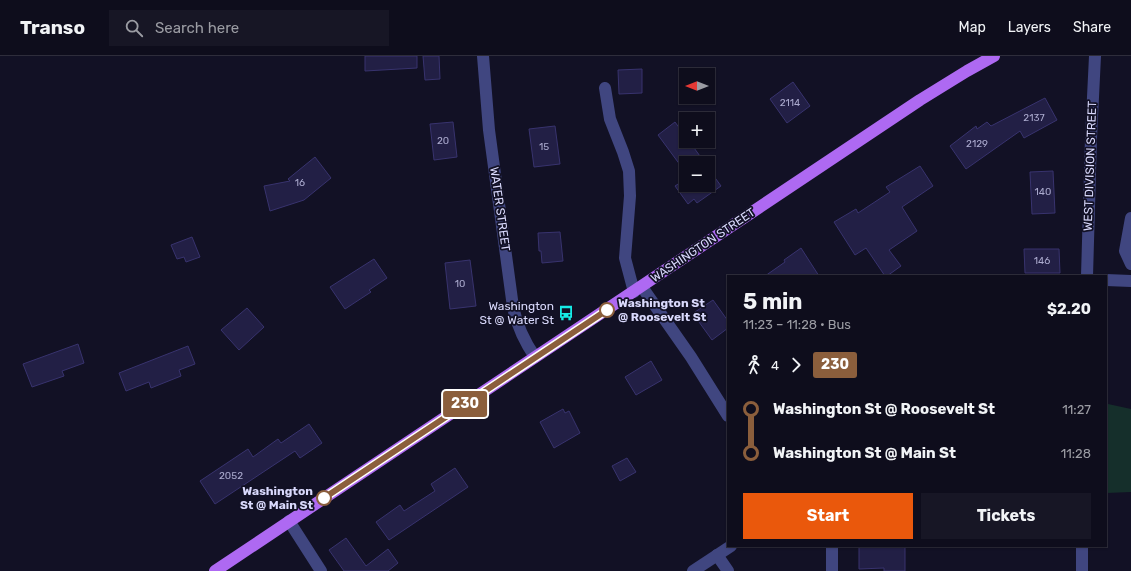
<!DOCTYPE html>
<html lang="en">
<head>
<meta charset="utf-8">
<style>
	:root { --surface:#0e0d1c; --page:#171625; --text:#f1f3f6; --muted:#9b9ca3; --line:#2e2d3b; --accent:#ea580c }
	body { margin:0; font-family:Rubik,sans-serif; background:var(--page); color:var(--text); height:100vh; display:flex; flex-direction:column; font-size:15px; white-space:nowrap }
	* { box-sizing:border-box; margin:0 }
	p { font-size:13px; color:var(--muted) }
	.icon { flex:none; width:22px; height:22px; fill:none; stroke:currentColor; stroke-width:2; stroke-linecap:round; stroke-linejoin:round }
	.map { position:relative; flex:1; overflow:hidden }
	.panel { position:absolute; left:727px; top:219px; width:380px; height:272px; display:flex; flex-direction:column; background:var(--surface); border-radius:0px; box-shadow:0 1px 3px #0004,0 0 0 1px var(--line) }
	.panel>* { flex:none }
	.badge { padding:0 8px; border-radius:3px; font-size:14px; line-height:26px }
	.needle { width:26px; rotate:270deg }
	.fabs { position:absolute; left:679px; top:12px; display:grid; gap:8px }
	.fabs a { display:grid; place-items:center; width:36px; height:36px; border-radius:0px; background:var(--surface); box-shadow:0 1px 3px #0004,0 0 0 1px var(--line); font-size:20px }
	.map>.badge { position:absolute; translate:-50% -50%; box-shadow:0 0 0 2px #fff }
	.legs { display:flex; align-items:center; gap:6px; height:44px; padding:0 16px; font-size:13px }
	.legs p { margin-inline-start:auto }
	.overview { display:flex; align-items:center; justify-content:space-between; height:68px; padding:0 16px }
	h1 { font-size:22px; font-weight:700; line-height:30px }
	.primary-button { display:flex; gap:8px; margin-top:auto; padding:8px 16px }
	.primary-button a { flex:1; height:46px; border-radius:0px; background:var(--accent); color:#fff; font-size:16px; font-weight:700; line-height:46px; text-align:center }
	.primary-button a+a { background:var(--page); color:var(--text) }
	ul { padding:0 16px; list-style:none }
	li { display:flex; align-items:center; gap:14px; height:44px; font-size:15px }
	li i { display:grid; place-items:center; width:6px; height:100%; margin:0 5px; background:currentColor }
	li i::after { content:''; width:10px; height:10px; margin:-5px; border:3px solid; border-radius:50%; background:var(--surface) }
	li p { margin-inline-start:auto }
	li:first-child i { background:linear-gradient(#0000 50%,currentColor 0) }
	li:last-child i { background:linear-gradient(currentColor 50%,#0000 0) }
	header { display:flex; align-items:center; gap:24px; box-sizing:border-box; height:56px; padding:0 20px; background:var(--surface); border-bottom:1px solid var(--line) }
	header strong { font-size:19px }
	nav { display:flex; gap:22px; margin-inline-start:auto; font-size:14px }
	.search { width:280px; height:36px; background:var(--page); display:flex; align-items:center; gap:10px; box-sizing:border-box; padding:0 14px; border-radius:0px; color:var(--muted); font-size:15px }
	.map>svg:first-child { display:block }
	.green { fill:#152f2b }
	.building { fill:#221f45; stroke:#38336e }
	.lines { fill:none; stroke-linecap:round; stroke-linejoin:round }
	.minor { stroke:#404680; stroke-width:12 }
	.major { stroke:#ae69f2; stroke-width:12 }
	.line-1-casing { stroke:#fff; stroke-width:9 }
	.line-1 { stroke:#8b5e3c; stroke-width:6 }
	.stop-1-dot { fill:#fff; stroke:#8b5e3c; stroke-width:2 }
	.labels { text-anchor:middle; dominant-baseline:central; stroke-width:3.5; stroke-linejoin:round; paint-order:stroke }
	.number-label { font-size:10px; fill:#abaace }
	.street-label { font-size:12px; fill:#d9d9fc; stroke:#121125 }
	.stop-label { font-size:12px; font-weight:bold; fill:#d9d9fc; stroke:#121125; text-anchor:start }
	.poi-label { font-size:12px; fill:#d9d9fc; stroke:#121125; text-anchor:end }
</style>
</head>
<body>
<header>
<strong>Transo</strong>
<div class="search"><svg class="icon" aria-label="search" viewBox="0 0 24 24"><circle cx="10" cy="10" r="6"/><path d="M15 15l6 6"/></svg>Search here</div>
<nav><a>Map</a><a>Layers</a><a>Share</a></nav>
</header>
<div class="map">
<svg width="1131" height="515" viewBox="0 0 1131 515">
	<rect width="100%" height="100%" fill="#121125"/>
	<path class="green" d="M1108 348 1131 353V436L1106 437V406Z"/>
	<g class="building">
		<path d="M365 0H417V12L365 15Z"/>
		<path d="M423 0H439L440 23 425 24Z"/>
		<path d="M642 13V37L619 38 618 14Z"/>
		<path d="M793 26 810 50 787 67 770 43Z"/>
		<path d="M1045 42 1057 64 1024 82 1020 75 966 113 950 90 976 70 977 73 987 66 991 70Z"/>
		<path d="M453 66 457 101 434 104 430 68Z"/>
		<path d="M675 66 686 81V85H689L705 107H686V117L658 79Z"/>
		<path d="M555 70 560 108 534 111 529 73Z"/>
		<path d="M315 101 331 122 304 144 270 155 264 130 290 125 288 123Z"/>
		<path d="M920 110 933 130 902 151 917 175 889 194 901 210 887 220H885L866 192 855 199 834 166 856 153 858 157 890 136 886 131Z"/>
		<path d="M708 112 721 130 697 147 694 143 688 148 675 130 686 123V129H708Z"/>
		<path d="M1053 115 1055 157 1032 158 1030 116Z"/>
		<path d="M560 176 563 205 542 207 541 195H539L538 177Z"/>
		<path d="M192 181 200 201 186 206 184 201 177 203 171 189Z"/>
		<path d="M801 192 819 220H765L785 206 784 204Z"/>
		<path d="M1024 193H1059L1060 217H1025Z"/>
		<path d="M374 203 387 222 369 234 371 236 345 253 330 231Z"/>
		<path d="M470 204 476 250 450 253 445 207Z"/>
		<path d="M713 244 728 265V272L712 284 699 266 702 264 695 256Z"/>
		<path d="M247 252 264 271 239 294 221 274Z"/>
		<path d="M78 288 84 307 62 315 64 320 32 331 23 308Z"/>
		<path d="M188 290 195 308 179 314 181 320 151 332 149 326 126 335 119 317Z"/>
		<path d="M651 305 662 324 636 339 625 321Z"/>
		<path d="M563 353 565 357 569 355 580 377 554 392 540 366Z"/>
		<path d="M309 368 322 387 300 402 295 395 215 448 200 425 248 393 253 401 278 383 281 387Z"/>
		<path d="M627 402 636 416 620 425 612 410Z"/>
		<path d="M455 412 468 431 389 484 376 466 400 449 404 455 435 435 431 428Z"/>
		<path d="M346 482 366 510 388 493 398 507 388 515H344L329 494Z"/>
		<path d="M859 490H905V515H884V512L859 513Z"/>
	</g>
	<g class="lines">
		<g class="minor">
			<path d="M483 0 489 74 513 251C517 270 524 285 535 301"/>
			<path d="M605 32 610 63 623 96 629 115 630 140 625 202 634 236"/>
			<path d="M1131 162 1125 195 1131 208"/>
			<path d="M1087 220 1091 82 1095 0"/>
			<path d="M1106 224 1131 225"/>
			<path d="M642 231 691 301 728 360"/>
			<path d="M289 465 321 515"/>
			<path d="M717 499 728 515"/>
			<path d="M693 515 731 490"/>
			<path d="M832 515V490"/>
			<path d="M1082 515V490"/>
		</g>
		<path class="major" d="M215 515 920 44 967 15 994 0"/>
	</g>
	<g class="lines">
		<g class="line-1-casing">
			<path id="line-1" d="M324 442 607 254"/>
		</g>
		<use href="#line-1" class="line-1"/>
	</g>
	<defs>
		<g id="bus-bare" transform="scale(1.2)"><path d="M-5-6H5V4H4V6H2V4H-2V6H-4V4H-5ZM-3.5-4V0h7V-4ZM-3.5 1.2v1.5H-2V1.2ZM2 1.2v1.5H3.5V1.2Z" fill="#16ebe6" stroke="#121125" stroke-width="2.5" paint-order="stroke"/></g>
	</defs>
	<g fill-rule="evenodd">
		<use href="#bus-bare" x="566" y="257"/>
	</g>
	<g class="stop-1-dot">
		<circle cx="607" cy="254" r="7"/>
		<circle cx="324" cy="442" r="7"/>
	</g>
	<g class="labels">
		<g class="number-label">
			<text x="790" y="47">2114</text>
			<text x="1034" y="62">2137</text>
			<text x="443" y="85">20</text>
			<text x="977" y="88">2129</text>
			<text x="544" y="91">15</text>
			<text x="300" y="127">16</text>
			<text x="1043" y="136">140</text>
			<text x="1042" y="205">146</text>
			<text x="460" y="228">10</text>
			<text x="231" y="420">2052</text>
		</g>
		<g class="street-label">
			<text transform="translate(1090 110) rotate(-88)">WEST DIVISION STREET</text>
			<text transform="translate(500 153) rotate(82)">WATER STREET</text>
			<text transform="translate(703 189) rotate(-34)">WASHINGTON STREET</text>
		</g>
		<g class="stop-label">
			<text x="618" y="247">Washington St<tspan x="618" dy="14">@ Roosevelt St</tspan></text>
			<text x="313" y="435" text-anchor="end">Washington<tspan x="313" dy="14">St @ Main St</tspan></text>
		</g>
		<g class="poi-label">
			<text x="554" y="250">Washington<tspan x="554" dy="14">St @ Water St</tspan></text>
		</g>
	</g>
</svg>
<div class="fabs">
<a><svg class="needle" viewBox="-14 -14 28 28"><path d="M0-13l5 13h-10z" fill="#e53935"/><path d="M0 13l5-13h-10z" fill="#9b9ca3"/></svg></a>
<a>+</a>
<a>−</a>
</div>
<b class="badge" style="left:465px;top:348px;background:#8b5e3c;color:#fff">230</b>
<section class="panel">
<div class="overview"><div><h1>5 min</h1><p>11:23 – 11:28 · Bus</p></div><b>$2.20</b></div>
<div class="legs"><svg class="icon" aria-label="walk" viewBox="0 0 24 24"><circle cx="13" cy="4" r="2"/><path d="M13 8l-2 6 4 7M11 14l-3 7M7 12l3-4h3l4 4"/></svg>4<svg class="icon" aria-label="forward" viewBox="0 0 24 24"><path d="M9 5l7 7-7 7"/></svg><b class="badge" style="background:#8b5e3c;color:#fff">230</b></div>
<ul>
<li><i style="color:#8b5e3c"></i><b>Washington St @ Roosevelt St</b><p>11:27</p></li>
<li><i style="color:#8b5e3c"></i><b>Washington St @ Main St</b><p>11:28</p></li>
</ul>
<div class="primary-button"><a>Start</a><a>Tickets</a></div>
</section>
</div>
</body>
</html>
